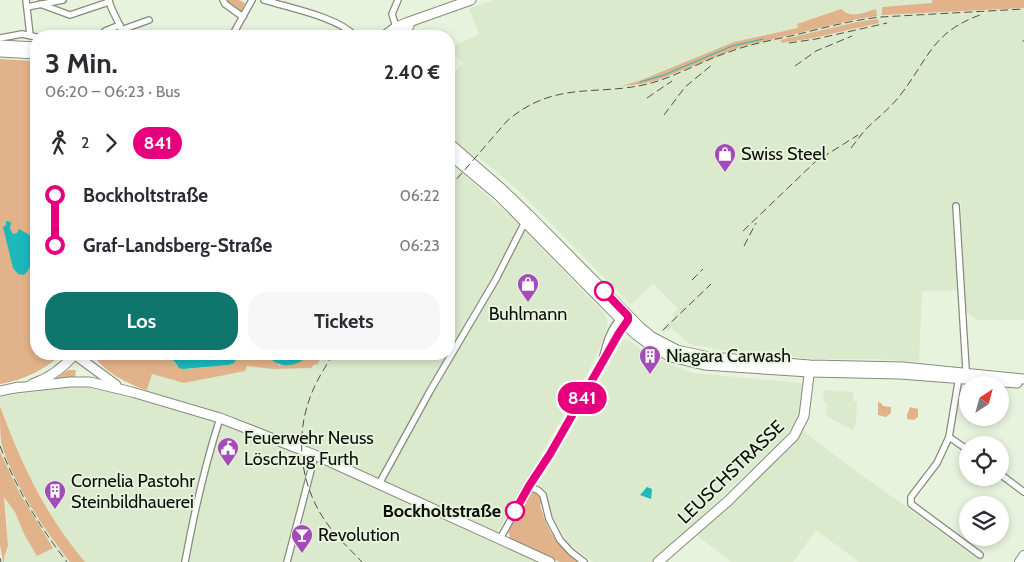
<!DOCTYPE html>
<html lang="de">
<head>
<meta charset="utf-8">
<style>
	:root { --surface:#fff; --page:#f7f7f7; --text:#2b2b33; --muted:#7c7c81; --accent:#0f766e }
	body { margin:0; font-family:Cabin,sans-serif; background:var(--page); color:var(--text); height:100vh; display:flex; flex-direction:column; font-size:19px; white-space:nowrap }
	* { box-sizing:border-box; margin:0 }
	p { font-size:16px; color:var(--muted) }
	.icon { flex:none; width:28px; height:28px; fill:none; stroke:currentColor; stroke-width:2; stroke-linecap:round; stroke-linejoin:round }
	.map { position:relative; flex:1; overflow:hidden }
	.side { position:absolute; left:30px; top:30px; width:425px; height:330px; display:flex; flex-direction:column; background:var(--surface); border-radius:20px; box-shadow:0 2px 8px #0003 }
	.side>* { flex:none }
	.badge { padding:0 10px; border-radius:16px; font-size:18px; line-height:32px }
	.needle { width:32px; rotate:36deg }
	.tools { position:absolute; left:959px; top:376px; display:grid; gap:10px }
	.tools a { display:grid; place-items:center; width:50px; height:50px; border-radius:50%; background:var(--surface); box-shadow:0 2px 8px #0003; font-size:25px }
	.map>.badge { position:absolute; translate:-50% -50%; box-shadow:0 0 0 2px #fff }
	.legs { display:flex; align-items:center; gap:8px; height:55px; padding:0 15px; font-size:16px }
	.legs p { margin-inline-start:auto }
	.overview { display:flex; align-items:center; justify-content:space-between; height:85px; padding:0 15px }
	h1 { font-size:28px; font-weight:700; line-height:38px }
	.button { display:flex; gap:10px; margin-top:auto; padding:10px 15px }
	.button a { flex:1; height:58px; border-radius:20px; background:var(--accent); color:#fff; font-size:20px; font-weight:700; line-height:58px; text-align:center }
	.button a+a { background:var(--page); color:var(--text) }
	ul { padding:0 15px; list-style:none }
	li { display:flex; align-items:center; gap:18px; height:50px; font-size:19px }
	li i { display:grid; place-items:center; width:8px; height:100%; margin:0 6px; background:currentColor }
	li i::after { content:''; width:12px; height:12px; margin:-6px; border:4px solid; border-radius:50%; background:var(--surface) }
	li p { margin-inline-start:auto }
	li:first-child i { background:linear-gradient(#0000 50%,currentColor 0) }
	li:last-child i { background:linear-gradient(currentColor 50%,#0000 0) }
	.map>svg:first-child { display:block }
	.built { fill:#dbe9cd }
	.green { fill:#e2b28a }
	.water { fill:#1bb9bc }
	.lines { fill:none; stroke-linecap:round; stroke-linejoin:round }
	.stream { stroke:#1bb9bc; stroke-width:1 }
	.street-casing { stroke:#848d7b; stroke-width:8 }
	.secondary-casing { stroke:#848d7b; stroke-width:11 }
	.primary-casing { stroke:#848d7b; stroke-width:12 }
	.street { stroke:#fff; stroke-width:5.5 }
	.secondary { stroke:#fff; stroke-width:9 }
	.primary { stroke:#fff; stroke-width:10 }
	.tram { stroke:#4d5248; stroke-width:1 }
	.rail { stroke:#4d5248; stroke-width:1; stroke-dasharray:8 4; stroke-linecap:butt }
	.line-1-casing { stroke:#fff; stroke-width:11 }
	.line-1 { stroke:#e6007e; stroke-width:8 }
	.stop-1-dot { fill:#fff; stroke:#e6007e; stroke-width:2.5 }
	.labels { text-anchor:middle; dominant-baseline:central; stroke-width:4; stroke-linejoin:round; paint-order:stroke }
	.poi-label { font-size:18px; fill:#0d100a; stroke:#e8f3de; text-anchor:start }
	.street-label { font-size:18px; fill:#0d100a; stroke:#e8f3de }
	.stop-label { font-size:18px; font-weight:bold; fill:#0d100a; stroke:#e8f3de; text-anchor:end }
</style>
</head>
<body>
<div class="map">
<svg width="1024" height="562" viewBox="0 0 1024 562">
	<rect width="100%" height="100%" fill="#e8f3de"/>
	<g class="built">
		<path d="M494 0H1024V320H977L965 310 961 202 954 203 957 290 922 291 919 362 875 359H818L732 352 689 344 672 328 663 333 660 331 674 317 672 314 678 309 653 283 631 305 518 190 475 154 472 158 449 140V79L463 63 449 48 479 34 469 8Z"/>
		<path d="M460 171 517 223 604 313 608 322 605 335 593 363 504 520 494 541 538 562H85L62 533 27 473 13 442 0 406V397L60 388 83 387 104 390 143 401 152 374 184 383 247 366 273 369 311 368 315 364H317L323 354H449V185Z"/>
		<path d="M623 340H628L648 354 667 363 693 373 801 383 804 386 802 403 797 421 782 439 702 516 703 518 653 562H593L569 543 556 523 550 510 547 494 536 488 561 449Z"/>
		<path d="M824 390 853 392V401H857L856 423 853 430 826 416 827 403 823 402Z"/>
		<path d="M803 431 844 462 982 562H859L816 530 793 562H731L696 535 792 446Z"/>
		<path d="M0 439 22 490 54 542 70 562H4V557L8 546 6 510 4 497H5L15 512 24 534 53 548 32 516 8 471 0 452Z"/>
	</g>
	<g class="green">
		<path d="M225 0H239L245 3 241 12 228 4Z"/>
		<path d="M932 0H1024V8L882 15V7L932 3Z"/>
		<path d="M841 9C851 19 863 13 876 9L877 16 857 19 740 47 658 80 641 84 621 86 639 81 734 42 798 28 797 24Z"/>
		<path d="M878 19 879 23 813 38 782 43 780 40 857 22Z"/>
		<path d="M0 59 36 61V354H62C44 370 24 380 0 384Z"/>
		<path d="M93 354H149L174 361 177 366 187 369 229 365 239 354H246V357L269 356 279 365 294 364 305 359 308 354 314 355 323 354 317 365 315 364 311 368 273 369 247 366 245 371 184 383 152 374 147 390C129 385 102 371 93 354Z"/>
		<path d="M68 370H76L75 379 53 381Z"/>
		<path d="M878 402 881 403 883 406 891 407V413L886 417 878 415Z"/>
		<path d="M0 406C20 462 46 516 85 562H70C45 531 10 479 1 441 0 430 0 416 0 406Z"/>
		<path d="M910 407 918 409V417L914 420 907 419V415Z"/>
		<path d="M0 452 19 492 53 548 37 556 24 534 15 512 4 497 8 546 4 557V562H3L0 545Z"/>
		<path d="M531 489 540 495 543 500 540 504C546 529 557 546 578 562H560L510 539 508 529Z"/>
	</g>
	<g class="water">
		<path d="M6 221 11 222 10 229 13 234 17 233 19 229C24 232 30 234 33 239 38 249 32 268 24 275L18 274 13 268 3 227 6 225Z"/>
		<path d="M149 354H239L234 363 229 365 184 369 179 368 174 361Z"/>
		<path d="M246 354 263 355 308 354C301 367 277 370 269 356L260 355 257 359 249 360 246 357Z"/>
		<path d="M647 487 652 489 651 499 640 495Z"/>
	</g>
	<g class="lines">
		<path class="stream" d="M640 82 664 75 732 46 763 39"/>
		<g class="street-casing">
			<g id="street">
				<path d="M26 0 30 35"/>
				<path d="M109 0C111 13 122 23 122 36"/>
				<path d="M223 0 225 4 243 17"/>
				<path d="M264 0C289 8 338 17 355 36"/>
				<path d="M40 4 70 15 109 2"/>
				<path d="M27 7 63 0"/>
				<path d="M396 27 392 14 398 0"/>
				<path d="M121 30 149 20"/>
				<path d="M105 31 120 25"/>
				<path d="M232 36 252 0"/>
				<path d="M0 38 22 34 36 37"/>
				<path d="M956 206 966 369 958 383 949 437 937 463 911 497V504L980 555"/>
				<path d="M601 364C605 348 609 328 622 317"/>
				<path d="M949 437 968 450"/>
				<path d="M1000 474 1024 492"/>
				<path d="M379 484 430 391 496 279 525 222"/>
				<path d="M529 486 539 491 543 495 549 519 560 540 571 552 584 562"/>
				<path d="M500 539 529 486 550 454 619 333 627 323"/>
				<path d="M185 562C194 513 205 465 220 418"/>
				<path d="M287 562 315 455"/>
			</g>
		</g>
		<g class="secondary-casing">
			<g id="secondary">
				<path d="M384 36 396 27 406 23 471 0"/>
				<path d="M395 36 409 26"/>
				<path d="M0 45 36 47"/>
				<path d="M0 52 36 54"/>
				<path d="M449 143 503 190 528 214 641 328 652 337 677 350 709 357 810 365 903 367 1024 379"/>
				<path d="M449 154 498 195 635 334 653 347 671 357 704 365 809 372 900 374 1017 383"/>
				<path d="M74 354 116 385"/>
				<path d="M32 384C50 378 63 368 75 354"/>
				<path d="M15 388 70 382H90L132 392 220 418 315 455 550 562"/>
				<path d="M0 391 19 387"/>
				<path d="M658 562 728 501 794 436 804 416 810 367"/>
			</g>
		</g>
		<g class="primary-casing">
			<path id="primary" d="M1020 562 1024 556"/>
		</g>
		<use href="#street" class="street"/>
		<use href="#secondary" class="secondary"/>
		<use href="#primary" class="primary"/>
		<path class="tram" d="M1023 41H1024"/>
		<g class="rail">
			<path d="M789 43 816 39 887 23"/>
			<path d="M795 66 816 51 852 36"/>
			<path d="M647 98 672 81"/>
			<path d="M664 115 685 87 713 64"/>
			<path d="M851 148C856 142 860 136 865 130 876 119 888 110 898 98 928 61 930 33 980 15"/>
			<path d="M449 188 507 121C558 77 603 99 658 81 682 73 705 60 729 52 750 44 773 40 795 35 823 28 852 20 881 17L1024 9"/>
			<path d="M743 231 815 162 858 135"/>
			<path d="M744 246 756 223"/>
			<path d="M692 280 703 269"/>
			<path d="M663 330 711 284"/>
			<path d="M333 354C326 366 318 378 313 390 294 433 299 484 326 522 336 537 350 549 362 562"/>
			<path d="M0 446C16 488 39 526 67 562"/>
			<path d="M0 558 1 562"/>
		</g>
	</g>
	<g class="lines">
		<g class="line-1-casing">
			<path id="line-1" d="M515 511 529 486 550 454 619 333 628 320V316L604 291"/>
		</g>
		<use href="#line-1" class="line-1"/>
	</g>
	<defs>
		<g id="shop-pin" transform="scale(1.125)"><path d="M0 17L-7.5 6A9.5 9.5 0 1 1 7.5 6Z" fill="#a34cb9" stroke="#e8f3de"/><path d="M-5-2.5h2.3a2.7 3.5 0 0 1 5.4 0H5L5.5 6h-11ZM-1.5-2.5h3a1.5 2.3 0 0 0-3 0Z" fill="#fff"/></g>
		<g id="building-pin" transform="scale(1.125)"><path d="M0 17L-7.5 6A9.5 9.5 0 1 1 7.5 6Z" fill="#a34cb9" stroke="#e8f3de"/><path d="M-4-6H4V6H1V3H-1V6H-4ZM-2.5-4.3h1.7v1.8h-1.7ZM.8-4.3h1.7v1.8H.8ZM-2.5-1h1.7V.8h-1.7ZM.8-1h1.7V.8H.8Z" fill="#fff"/></g>
		<g id="civic-pin" transform="scale(1.125)"><path d="M0 17L-7.5 6A9.5 9.5 0 1 1 7.5 6Z" fill="#a34cb9" stroke="#e8f3de"/><path d="M-.6-6.5H3V-4.5H.6V-3L4-1V1h2V6H-6V1h2V-1L-.6-3ZM-1.2 2.5V6h2.4V2.5Z" fill="#fff"/></g>
		<g id="bar-pin" transform="scale(1.125)"><path d="M0 17L-7.5 6A9.5 9.5 0 1 1 7.5 6Z" fill="#a34cb9" stroke="#e8f3de"/><path d="M-6-5H6L.8 .8V4.5H3.5V6h-7V4.5H-.8V.8Z" fill="#fff"/></g>
	</defs>
	<g fill-rule="evenodd">
		<use href="#shop-pin" x="725" y="154"/>
		<use href="#shop-pin" x="528" y="284"/>
		<use href="#building-pin" x="650" y="356"/>
		<use href="#civic-pin" x="228" y="448"/>
		<use href="#building-pin" x="55" y="491"/>
		<use href="#bar-pin" x="302" y="535"/>
	</g>
	<g class="stop-1-dot">
		<circle cx="604" cy="291" r="9"/>
		<circle cx="515" cy="511" r="9"/>
	</g>
	<g class="labels">
		<g class="poi-label">
			<text x="741" y="154">Swiss Steel</text>
			<text x="528" y="314" text-anchor="middle">Buhlmann</text>
			<text x="666" y="356">Niagara Carwash</text>
			<text x="244" y="438">Feuerwehr Neuss<tspan x="244" dy="21">Löschzug Furth</tspan></text>
			<text x="71" y="481">Cornelia Pastohr<tspan x="71" dy="21">Steinbildhauerei</tspan></text>
			<text x="318" y="535">Revolution</text>
		</g>
		<g class="street-label">
			<text transform="translate(731 472) rotate(-44)">LEUSCHSTRASSE</text>
		</g>
		<g class="stop-label">
			<text x="501" y="511">Bockholtstraße</text>
		</g>
	</g>
</svg>
<div class="tools">
<a><svg class="needle" viewBox="-14 -14 28 28"><path d="M0-13l5 13h-10z" fill="#e53935"/><path d="M0 13l5-13h-10z" fill="#7c7c81"/></svg></a>
<a><svg class="icon" aria-label="locate" viewBox="0 0 24 24"><circle cx="12" cy="12" r="6"/><path d="M12 2v4M12 18v4M2 12h4M18 12h4"/></svg></a>
<a><svg class="icon" aria-label="layers" viewBox="0 0 24 24"><path d="M12 4l9 5-9 5-9-5zM3 14l9 5 9-5"/></svg></a>
</div>
<b class="badge" style="left:582px;top:398px;background:#e6007e;color:#fff">841</b>
<section class="side">
<div class="overview"><div><h1>3 Min.</h1><p>06:20 – 06:23 · Bus</p></div><b>2.40 €</b></div>
<div class="legs"><svg class="icon" aria-label="walk" viewBox="0 0 24 24"><circle cx="13" cy="4" r="2"/><path d="M13 8l-2 6 4 7M11 14l-3 7M7 12l3-4h3l4 4"/></svg>2<svg class="icon" aria-label="forward" viewBox="0 0 24 24"><path d="M9 5l7 7-7 7"/></svg><b class="badge" style="background:#e6007e;color:#fff">841</b></div>
<ul>
<li><i style="color:#e6007e"></i><b>Bockholtstraße</b><p>06:22</p></li>
<li><i style="color:#e6007e"></i><b>Graf-Landsberg-Straße</b><p>06:23</p></li>
</ul>
<div class="button"><a>Los</a><a>Tickets</a></div>
</section>
</div>
</body>
</html>
